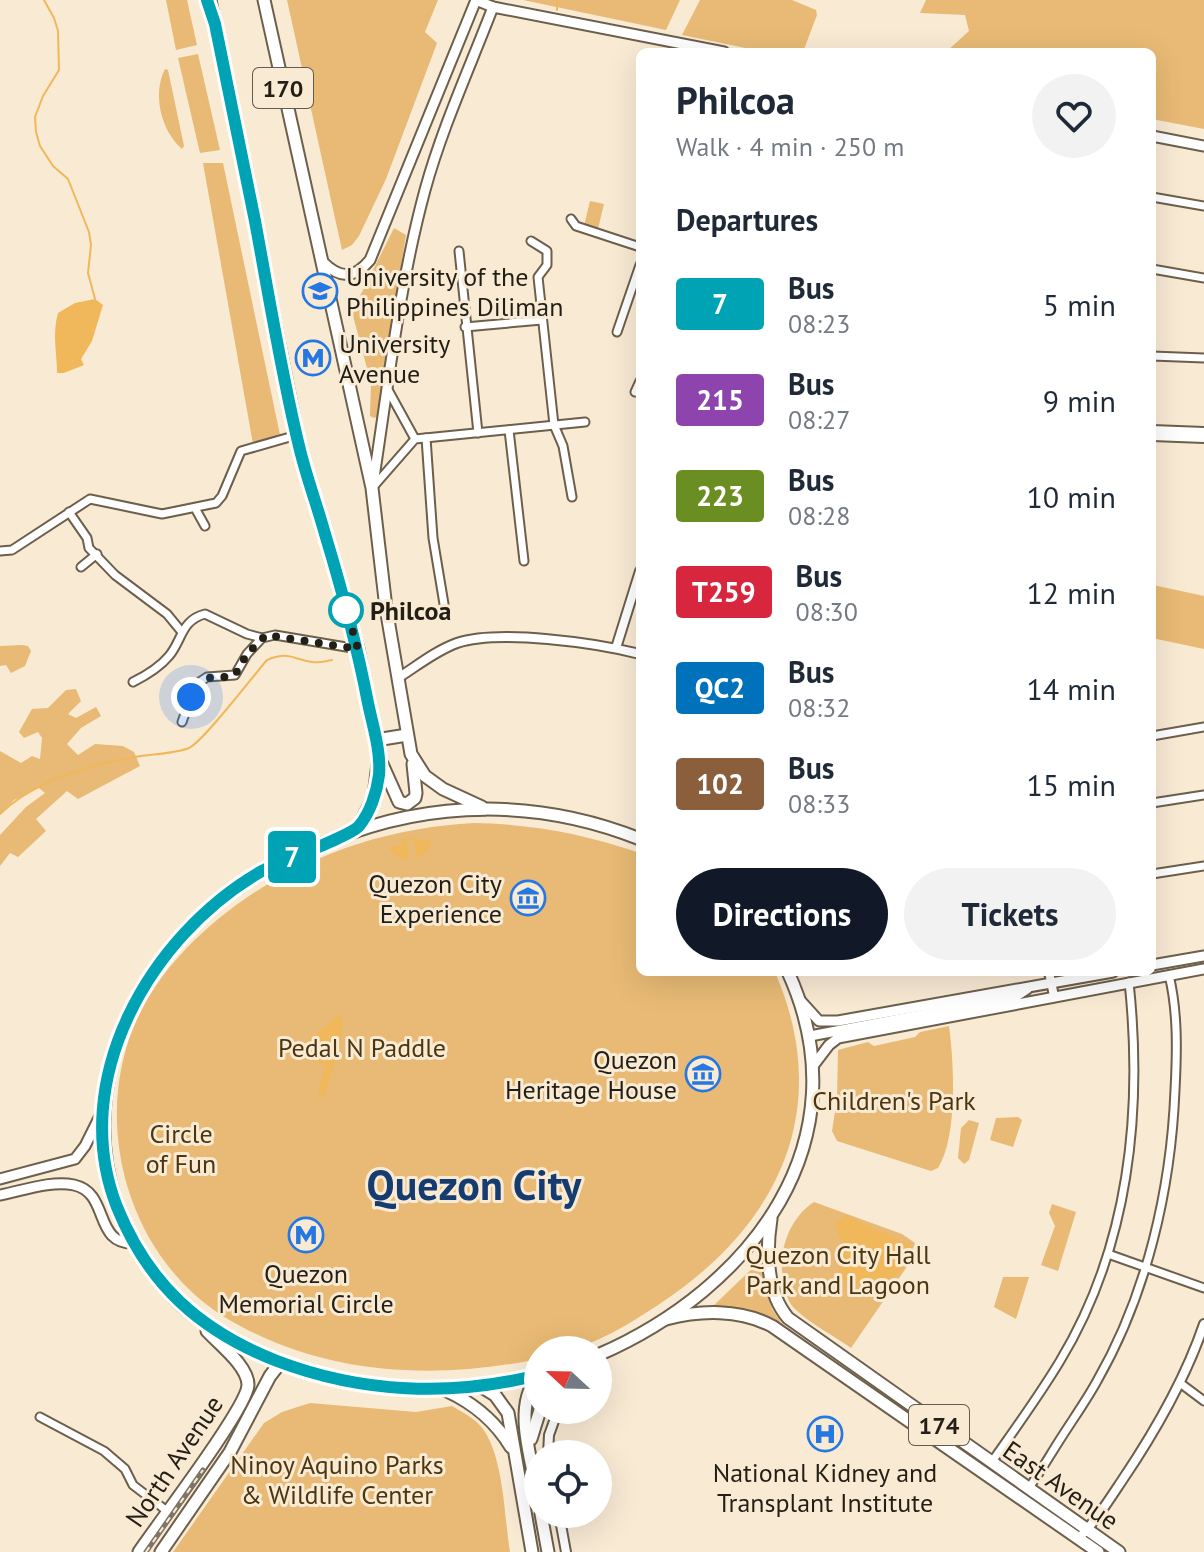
<!DOCTYPE html>
<html lang="en">
<head>
<meta charset="utf-8">
<style>
	:root { --surface:#fff; --page:#f2f2f3; --text:#1f2937; --muted:#747a83; --accent:#111827 }
	body { margin:0; font-family:"PT Sans",sans-serif; background:var(--page); color:var(--text); height:100vh; display:flex; flex-direction:column; font-size:30px; white-space:nowrap }
	* { box-sizing:border-box; margin:0 }
	p { font-size:26px; color:var(--muted) }
	.icon { flex:none; width:44px; height:44px; fill:none; stroke:currentColor; stroke-width:2; stroke-linecap:round; stroke-linejoin:round }
	.map { position:relative; flex:1; overflow:hidden }
	.side { position:absolute; left:636px; top:48px; width:520px; height:928px; display:flex; flex-direction:column; background:var(--surface); border-radius:12px; box-shadow:0 8px 32px #0002 }
	.side>* { flex:none }
	.badge { padding:0 16px; border-radius:6px; font-size:28px; line-height:52px }
	.needle { width:52px; rotate:292deg }
	.fabs { position:absolute; left:524px; top:1336px; display:grid; gap:16px }
	.fabs a { display:grid; place-items:center; width:88px; height:88px; border-radius:50%; background:var(--surface); box-shadow:0 8px 32px #0002; font-size:40px }
	.you { position:absolute; width:40px; height:40px; margin:-20px; border:6px solid #fff; border-radius:50%; background:#1a73e8; box-shadow:0 0 0 12px #1a73e833 }
	.map>.badge { position:absolute; translate:-50% -50%; box-shadow:0 0 0 4px #fff }
	h2 { padding:0 40px; font-size:30px; line-height:72px }
	.round { display:grid; place-items:center; flex:none; width:84px; height:84px; border-radius:42px; background:var(--page) }
	.summary { display:flex; align-items:center; justify-content:space-between; height:136px; padding:0 40px }
	h1 { font-size:38px; font-weight:800; line-height:60px }
	.cta { display:flex; gap:16px; margin-top:auto; padding:16px 40px }
	.cta a { flex:1; height:92px; border-radius:48px; background:var(--accent); color:#fff; font-size:32px; font-weight:800; line-height:92px; text-align:center }
	.cta a+a { background:var(--page); color:var(--text) }
	ul { padding:0; list-style:none }
	li { display:flex; align-items:center; gap:24px; height:96px; padding:0 40px }
	li div { flex:1 }
	li b { display:block; font-size:30px }
	li em { font-style:normal }
	li .badge { min-width:88px; font-weight:700; text-align:center }
	.map>svg:first-child { display:block }
	.green { fill:#e8ba75 }
	.water { fill:#f0b75b }
	.lines { fill:none; stroke-linecap:round; stroke-linejoin:round }
	.stream { stroke:#f0b75b; stroke-width:2 }
	.minor-casing { stroke:#6c5f4c; stroke-width:11 }
	.tertiary-casing { stroke:#6c5f4c; stroke-width:12 }
	.secondary-casing { stroke:#6c5f4c; stroke-width:13 }
	.primary-casing { stroke:#6c5f4c; stroke-width:15 }
	.minor { stroke:#fff; stroke-width:7 }
	.tertiary { stroke:#fff; stroke-width:8 }
	.secondary { stroke:#fff; stroke-width:9 }
	.primary { stroke:#fff; stroke-width:11 }
	.rail-casing { stroke:#7f7567; stroke-width:5 }
	.rail { stroke:#f9ead4; stroke-width:2; stroke-dasharray:6; stroke-linecap:butt }
	.line-casing { stroke:#fff; stroke-width:18 }
	.line { stroke:#00a3b4; stroke-width:12 }
	.walk { stroke:#231e16; stroke-width:8; stroke-dasharray:0 14.4 }
	.stop-dot { fill:#fff; stroke:#00a3b4; stroke-width:4 }
	.labels { text-anchor:middle; dominant-baseline:central; stroke-width:6; stroke-linejoin:round; paint-order:stroke }
	.shield { fill:#f9ead4; stroke:#635b4f; stroke-width:2 }
	.shield-label { font-size:24px; font-weight:bold; fill:#231e16 }
	.poi-label { font-size:26px; fill:#231e16; stroke:#f9ead4; text-anchor:start }
	.stop-label { font-size:26px; font-weight:bold; fill:#231e16; stroke:#f9ead4; text-anchor:start }
	.park-label { font-size:26px; fill:#4d360f; stroke:#f9ead4 }
	.street-label { font-size:26px; fill:#231e16; stroke:#f9ead4 }
	.town-label { font-size:42px; font-weight:bold; fill:#153c70; stroke:#f9ead4 }
</style>
</head>
<body>
<div class="map">
<svg width="1204" height="1552" viewBox="0 0 1204 1552">
	<rect width="100%" height="100%" fill="#f9ead4"/>
	<g class="green">
		<path d="M166 0H187L197 45 176 50Z"/>
		<path d="M287 0H438L425 32 437 43 386 179 359 236 352 245 342 250Z"/>
		<path d="M523 0H680L666 30Z"/>
		<path d="M700 0H792L816 10 817 15 803 52H765L682 35Z"/>
		<path d="M926 0H1204V129L1152 119V52H946L969 31 965 15 920 13Z"/>
		<path d="M198 54 220 150 200 153 178 58Z"/>
		<path d="M165 69 168 70 184 146 182 149C161 131 152 94 165 69Z"/>
		<path d="M203 163H223L280 435 253 444Z"/>
		<path d="M590 201 604 204 597 233 583 230Z"/>
		<path d="M394 228 406 235 377 417 374 418 370 416 371 383 352 312Z"/>
		<path d="M1153 585 1204 596V649L1152 638Z"/>
		<path d="M22 645 28 646 31 651 25 666 11 673 6 665 0 666V646Z"/>
		<path d="M76 689 81 701 68 714 76 718 96 707 101 716 81 728 67 744 78 755 95 744 123 746 134 752 140 766 78 799 67 791 36 819 46 831 18 857 10 853 0 866V835L26 807 45 793 39 788 14 800 0 814V751L21 763 32 756 40 759 42 738 38 732 24 738 19 732 32 709 48 708 66 690Z"/>
		<path d="M474 823C532 824 585 834 640 853V972H775C834 1108 780 1224 661 1303 634 1321 601 1342 569 1350 559 1352 548 1350 538 1350V1359C431 1381 318 1375 223 1316 126 1255 90 1119 138 1017 161 967 207 924 252 894 319 851 394 827 474 823Z"/>
		<path d="M949 1026C954 1063 958 1136 938 1168L931 1171 837 1141 832 1131 837 1099 838 1050 868 1042 874 1046 915 1037 920 1032Z"/>
		<path d="M1018 1117 1022 1120 1013 1147 990 1140 996 1118Z"/>
		<path d="M969 1120 979 1123 969 1160 964 1164 958 1158 961 1128Z"/>
		<path d="M814 1202 902 1234 915 1243 906 1268 851 1348C833 1335 810 1324 794 1308 788 1302 786 1293 784 1285 777 1255 787 1220 814 1202Z"/>
		<path d="M1052 1204 1076 1212 1058 1271 1041 1265 1055 1226 1049 1213Z"/>
		<path d="M762 1259 772 1309 782 1324 757 1314 711 1308Z"/>
		<path d="M1003 1277H1029L1016 1319 994 1307Z"/>
		<path d="M310 1403 416 1412 452 1406C462 1412 476 1419 483 1429 504 1459 504 1515 510 1552H173L264 1423 282 1412Z"/>
	</g>
	<g class="water">
		<path d="M95 299 103 305 92 341 81 359 84 365 64 373H57C57 353 52 334 58 313L75 303Z"/>
		<path d="M410 836 421 841 432 839 428 851 417 858 414 840 411 838 406 841 409 859C400 860 394 855 389 848L400 845 403 840Z"/>
		<path d="M339 1015 343 1020 339 1050 324 1097 318 1096 325 1065 299 1056 298 1049Z"/>
		<path d="M846 1216 911 1245C909 1280 867 1295 839 1278V1269L846 1248 837 1232 836 1222Z"/>
	</g>
	<g class="lines">
		<g class="stream">
			<path d="M44 0 54 18 58 31 59 70 43 96 35 117 36 132 40 146 53 166 68 179 89 232 91 245 88 273 95 299"/>
			<path d="M557 0V10"/>
			<path d="M0 814C34 781 89 765 135 757 151 754 174 754 189 748 203 742 253 676 267 660 290 651 291 659 312 662 318 663 326 661 332 660"/>
			<path d="M1081 1548 1088 1552"/>
		</g>
		<g class="minor-casing">
			<g id="minor">
				<path d="M1152 197 1204 206"/>
				<path d="M571 219 576 226 640 247"/>
				<path d="M531 241 547 251V265L538 277 554 425 563 446 572 497"/>
				<path d="M459 251 478 433"/>
				<path d="M1152 269 1204 278"/>
				<path d="M465 327 542 320"/>
				<path d="M617 332 640 265"/>
				<path d="M1152 356 1204 358"/>
				<path d="M387 388 415 439"/>
				<path d="M635 392 640 381"/>
				<path d="M509 430 524 561"/>
				<path d="M426 438 433 538 444 604"/>
				<path d="M374 486 415 439 585 422"/>
				<path d="M195 508 205 526"/>
				<path d="M69 512 87 538 89 548 115 575 167 614 181 631"/>
				<path d="M0 551 12 550 90 499 162 514 216 503 222 496 241 451 297 435"/>
				<path d="M81 567 97 554"/>
				<path d="M133 682C147 675 159 668 169 656 182 641 181 620 205 614L247 634 262 638 275 635 358 649"/>
				<path d="M182 722 194 688 201 681 207 677 235 675 247 654 262 638"/>
				<path d="M1152 736 1204 727"/>
				<path d="M1152 803 1204 795"/>
				<path d="M1152 874 1204 866"/>
				<path d="M1108 1254 1204 1288"/>
				<path d="M1180 1383 1204 1401"/>
				<path d="M40 1417 104 1451 125 1469 133 1485 167 1511"/>
				<path d="M991 1463C1015 1429 1039 1396 1060 1361 1129 1247 1143 1112 1129 982"/>
				<path d="M1028 1489C1040 1473 1050 1455 1061 1438 1073 1419 1086 1401 1097 1381 1147 1294 1171 1189 1175 1090 1177 1052 1178 1012 1169 975"/>
			</g>
		</g>
		<g class="tertiary-casing">
			<g id="tertiary">
				<path d="M1152 430 1204 432"/>
				<path d="M1152 436 1204 438"/>
				<path d="M616 648 640 571"/>
				<path d="M398 678C417 666 435 651 457 643 499 629 596 643 640 654"/>
				<path d="M1049 972 1054 996"/>
				<path d="M548 1454 549 1435 558 1410"/>
				<path d="M559 1514 566 1552"/>
				<path d="M1078 1539C1096 1521 1109 1500 1123 1479 1156 1430 1185 1380 1204 1324"/>
			</g>
		</g>
		<g class="secondary-casing">
			<g id="secondary">
				<path d="M1152 136 1204 146"/>
				<path d="M323 262C340 279 354 279 370 260L476 0 493 7 724 52"/>
				<path d="M373 484C388 386 399 286 425 190 442 128 470 67 493 7"/>
				<path d="M1152 965 1204 956"/>
				<path d="M800 1000 819 1021H838L1113 972"/>
				<path d="M810 1036 1015 997 1027 989"/>
				<path d="M813 1066 829 1045 838 1038 1204 969"/>
				<path d="M0 1179 75 1159 85 1146 103 1110"/>
				<path d="M0 1195C22 1191 51 1180 74 1185 111 1193 92 1246 136 1243"/>
			</g>
		</g>
		<g class="primary-casing">
			<g id="primary">
				<path d="M210 0 300 449 358 649 379 756 374 796 357 830"/>
				<path d="M264 0 372 488 386 608 411 754 425 776 443 789 482 807"/>
				<path d="M376 740 407 735"/>
				<path d="M382 764 399 802 407 804 415 798 416 793 413 764"/>
				<path d="M771 1219C766 1251 766 1292 788 1318L1119 1552"/>
				<path d="M666 1319C700 1310 740 1309 772 1326L1098 1552"/>
				<path d="M598 1355C752 1288 865 1141 788 972"/>
				<path d="M538 1375C445 1398 349 1393 260 1354 229 1340 198 1323 174 1298 60 1176 93 1007 214 905 248 875 290 856 332 840 432 799 540 799 640 839"/>
				<path d="M538 1377C512 1405 532 1461 538 1495"/>
				<path d="M482 1387 495 1395 508 1413 532 1552"/>
				<path d="M447 1391C475 1404 495 1421 511 1447"/>
				<path d="M531 1439 540 1410"/>
				<path d="M541 1514 548 1552"/>
				<path d="M139 1552C157 1525 247 1408 248 1385 248 1366 219 1344 207 1331"/>
				<path d="M161 1552 230 1452 270 1376 281 1362"/>
			</g>
		</g>
		<use href="#minor" class="minor"/>
		<use href="#tertiary" class="tertiary"/>
		<use href="#secondary" class="secondary"/>
		<use href="#primary" class="primary"/>
		<g class="rail-casing">
			<path id="rail" d="M146 1552 203 1470"/>
		</g>
		<use href="#rail" class="rail"/>
	</g>
	<g class="lines">
		<g class="line-casing">
			<path id="line" d="M207 0 215 24C228 90 242 155 255 221 269 296 281 372 299 446 306 476 317 505 325 534 342 590 357 646 368 703 373 727 381 751 379 775 377 792 370 813 359 826 351 836 279 862 260 872 150 936 67 1080 117 1207 148 1284 200 1331 277 1361 361 1393 451 1397 538 1375"/>
		</g>
		<use href="#line" class="line"/>
		<path class="walk" d="M191 697C202 668 214 682 235 675L247 654 266 635 358 649 344 602 346 610"/>
	</g>
	<defs>
		<g id="university-ring" transform="scale(1.8)"><circle r="9.5" fill="#f9ead4" stroke="#2577e2" stroke-width="1.5"/><path d="M0-5L7-2L0 1L-7-2ZM-4 1L0 2.5L4 1V4Q0 6-4 4Z" fill="#2577e2"/></g>
		<g id="metro-ring" transform="scale(1.8)"><circle r="9.5" fill="#f9ead4" stroke="#2577e2" stroke-width="1.5"/><path d="M-5.5 5V-5H-3L0 0L3-5H5.5V5H3V-.5L0 4L-3-.5V5Z" fill="#2577e2"/></g>
		<g id="museum-ring" transform="scale(1.8)"><circle r="9.5" fill="#f9ead4" stroke="#2577e2" stroke-width="1.5"/><path d="M0-6L6-3V-2H-6V-3ZM-5-1h2V3h-2ZM-1-1h2V3h-2ZM3-1h2V3H3ZM-6 4H6V6H-6Z" fill="#2577e2"/></g>
		<g id="hospital-ring" transform="scale(1.8)"><circle r="9.5" fill="#f9ead4" stroke="#2577e2" stroke-width="1.5"/><path d="M-5-5h3v3.5h4V-5h3V5h-3V1.5h-4V5h-3Z" fill="#2577e2"/></g>
	</defs>
	<g fill-rule="evenodd">
		<use href="#university-ring" x="320" y="291"/>
		<use href="#metro-ring" x="313" y="358"/>
		<use href="#museum-ring" x="528" y="898"/>
		<use href="#museum-ring" x="703" y="1074"/>
		<use href="#metro-ring" x="306" y="1235"/>
		<use href="#hospital-ring" x="825" y="1434"/>
	</g>
	<circle class="stop-dot" cx="346" cy="610" r="16"/>
	<g class="labels">
		<g class="shield">
			<rect x="253" y="68" width="60" height="40" rx="6"/>
			<rect x="909" y="1405" width="60" height="40" rx="6"/>
		</g>
		<g class="shield-label">
			<text x="283" y="88">170</text>
			<text x="939" y="1425">174</text>
		</g>
		<g class="poi-label">
			<text x="346" y="276">University of the<tspan x="346" dy="30">Philippines Diliman</tspan></text>
			<text x="339" y="343">University<tspan x="339" dy="30">Avenue</tspan></text>
			<text x="502" y="883" text-anchor="end">Quezon City<tspan x="502" dy="30">Experience</tspan></text>
			<text x="677" y="1059" text-anchor="end">Quezon<tspan x="677" dy="30">Heritage House</tspan></text>
			<text x="306" y="1273" text-anchor="middle">Quezon<tspan x="306" dy="30">Memorial Circle</tspan></text>
			<text x="825" y="1472" text-anchor="middle">National Kidney and<tspan x="825" dy="30">Transplant Institute</tspan></text>
		</g>
		<g class="stop-label">
			<text x="370" y="610">Philcoa</text>
		</g>
		<g class="park-label">
			<text x="362" y="1047">Pedal N Paddle</text>
			<text x="894" y="1100">Children's Park</text>
			<text x="181" y="1133">Circle<tspan x="181" dy="30">of Fun</tspan></text>
			<text x="838" y="1254">Quezon City Hall<tspan x="838" dy="30">Park and Lagoon</tspan></text>
			<text x="337" y="1464">Ninoy Aquino Parks<tspan x="337" dy="30">&amp; Wildlife Center</tspan></text>
		</g>
		<g class="street-label">
			<text transform="translate(174 1461) rotate(-56)">North Avenue</text>
			<text transform="translate(1061 1485) rotate(35)">East Avenue</text>
		</g>
		<g class="town-label">
			<text x="474" y="1184">Quezon City</text>
		</g>
	</g>
</svg>
<div class="fabs">
<a><svg class="needle" viewBox="-14 -14 28 28"><path d="M0-13l5 13h-10z" fill="#e53935"/><path d="M0 13l5-13h-10z" fill="#747a83"/></svg></a>
<a><svg class="icon" aria-label="locate" viewBox="0 0 24 24"><circle cx="12" cy="12" r="6"/><path d="M12 2v4M12 18v4M2 12h4M18 12h4"/></svg></a>
</div>
<div class="you" style="left:191px;top:697px"></div>
<b class="badge" style="left:292px;top:857px;background:#00a3b4;color:#fff">7</b>
<section class="side">
<div class="summary"><div><h1>Philcoa</h1><p>Walk · 4 min · 250 m</p></div><a class="round"><svg class="icon" aria-label="heart" viewBox="0 0 24 24"><path d="M12 20l-8-8c-3-5 5-10 8-4 3-6 11-1 8 4z"/></svg></a></div>
<h2>Departures</h2>
<ul>
<li><span class="badge" style="background:#00a3b4;color:#fff">7</span><div><b>Bus</b><p>08:23</p></div><em>5 min</em></li>
<li><span class="badge" style="background:#8e44ad;color:#fff">215</span><div><b>Bus</b><p>08:27</p></div><em>9 min</em></li>
<li><span class="badge" style="background:#6b8e23;color:#fff">223</span><div><b>Bus</b><p>08:28</p></div><em>10 min</em></li>
<li><span class="badge" style="background:#d7263d;color:#fff">T259</span><div><b>Bus</b><p>08:30</p></div><em>12 min</em></li>
<li><span class="badge" style="background:#0072bc;color:#fff">QC2</span><div><b>Bus</b><p>08:32</p></div><em>14 min</em></li>
<li><span class="badge" style="background:#8b5e3c;color:#fff">102</span><div><b>Bus</b><p>08:33</p></div><em>15 min</em></li>
</ul>
<div class="cta"><a>Directions</a><a>Tickets</a></div>
</section>
</div>
</body>
</html>
